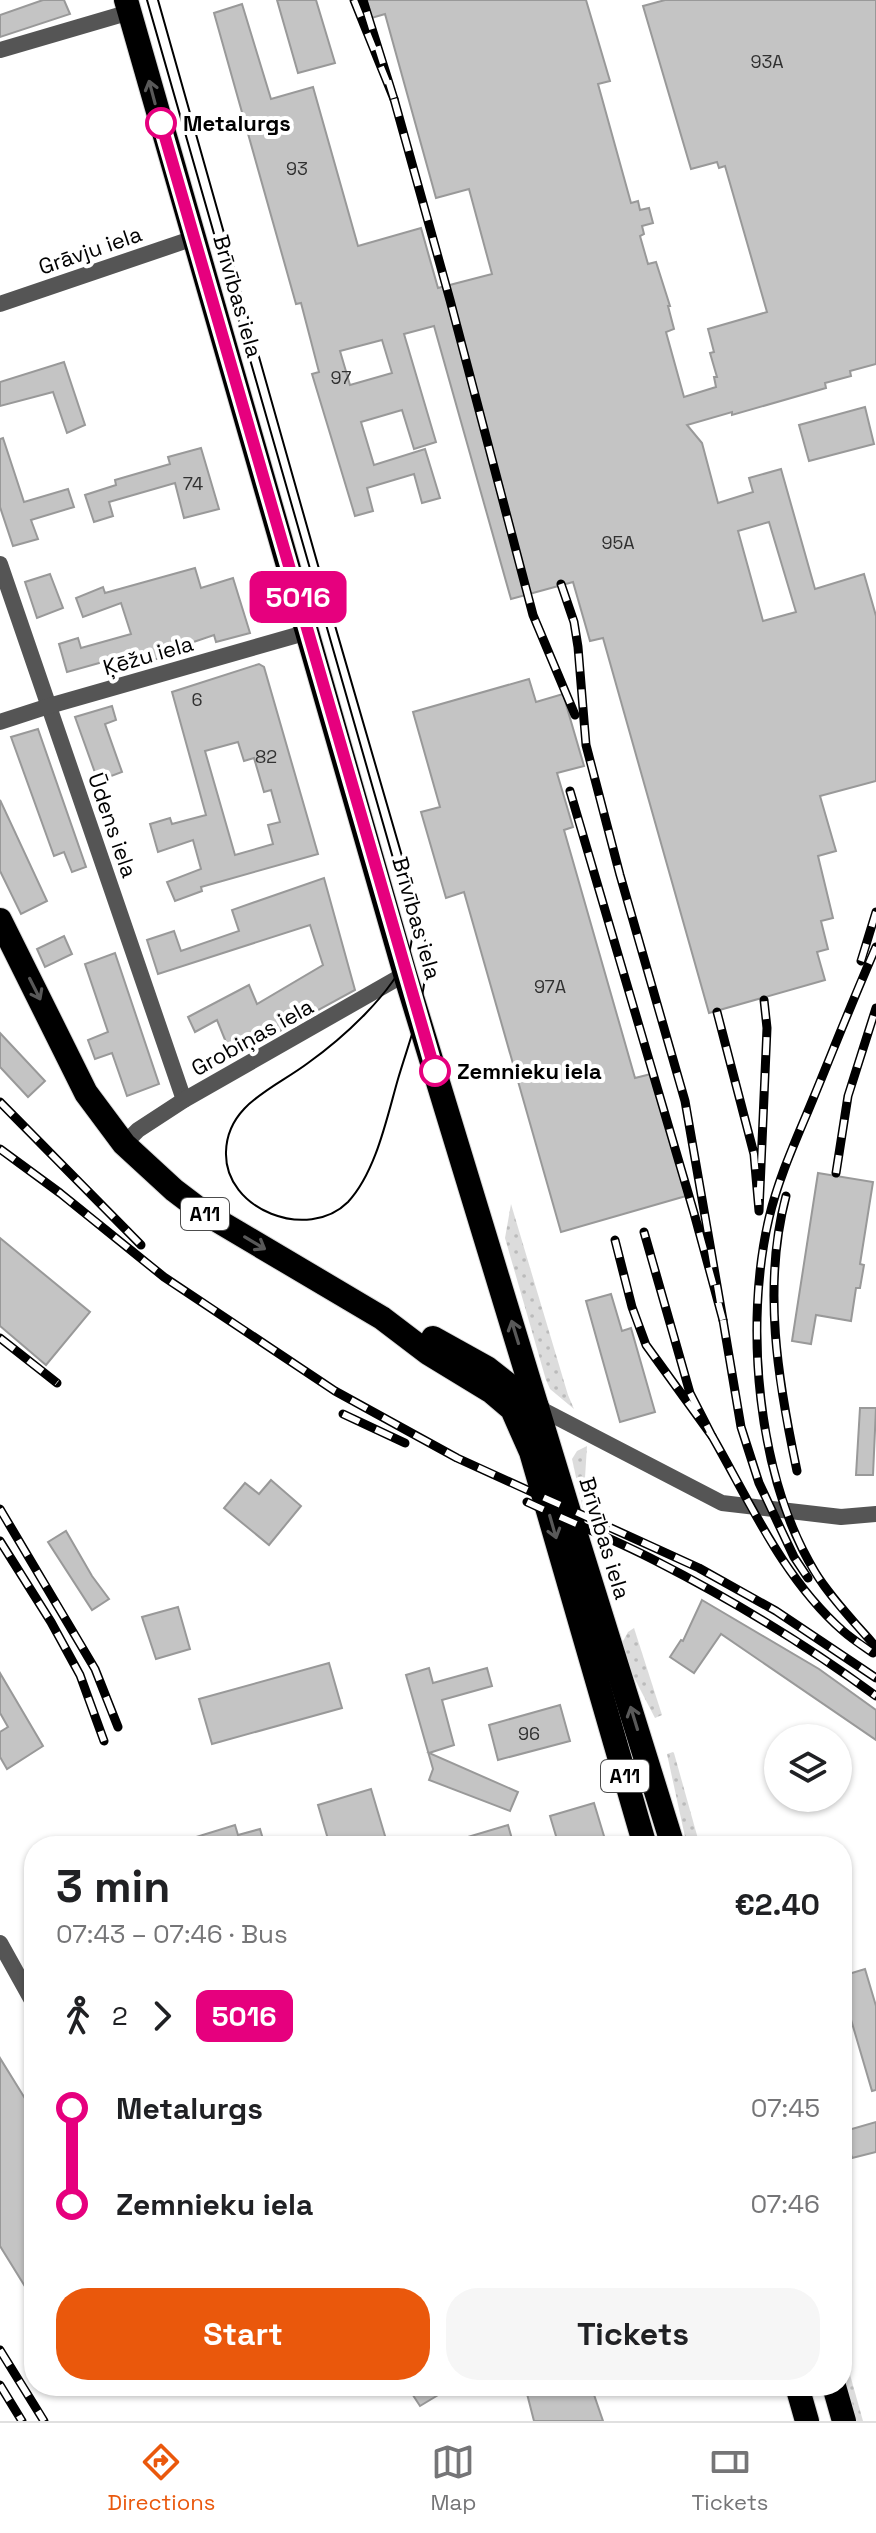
<!DOCTYPE html>
<html lang="en">
<head>
<meta charset="utf-8">
<style>
	:root { --surface:#fff; --page:#f6f6f6; --text:#202124; --muted:#757577; --line:#e0e0e0; --accent:#ea580c }
	body { margin:0; font-family:"Space Grotesk",sans-serif; background:var(--page); color:var(--text); height:100vh; display:flex; flex-direction:column; font-size:30px; white-space:nowrap }
	* { box-sizing:border-box; margin:0 }
	p { font-size:26px; color:var(--muted) }
	.icon { flex:none; width:44px; height:44px; fill:none; stroke:currentColor; stroke-width:2; stroke-linecap:round; stroke-linejoin:round }
	.map { position:relative; flex:1; overflow:hidden }
	.sheet { position:absolute; left:24px; top:1836px; width:828px; height:560px; display:flex; flex-direction:column; background:var(--surface); border-radius:32px; box-shadow:0 2px 6px #0004 }
	.sheet>* { flex:none }
	.badge { padding:0 16px; border-radius:12px; font-size:28px; line-height:52px }
	.tools { position:absolute; left:764px; top:1724px; display:grid; gap:16px }
	.tools a { display:grid; place-items:center; width:88px; height:88px; border-radius:50%; background:var(--surface); box-shadow:0 2px 6px #0004; font-size:40px }
	.map>.badge { position:absolute; translate:-50% -50%; box-shadow:0 0 0 4px #fff }
	.legs { display:flex; align-items:center; gap:12px; height:88px; padding:0 32px; font-size:26px }
	.legs p { margin-inline-start:auto }
	.head { display:flex; align-items:center; justify-content:space-between; height:136px; padding:0 32px }
	h1 { font-size:44px; font-weight:800; line-height:60px }
	.action { display:flex; gap:16px; margin-top:auto; padding:16px 32px }
	.action a { flex:1; height:92px; border-radius:32px; background:var(--accent); color:#fff; font-size:32px; font-weight:800; line-height:92px; text-align:center }
	.action a+a { background:var(--page); color:var(--text) }
	ul { padding:0 32px; list-style:none }
	li { display:flex; align-items:center; gap:28px; height:96px; font-size:30px }
	li i { display:grid; place-items:center; width:12px; height:100%; margin:0 10px; background:currentColor }
	li i::after { content:''; width:20px; height:20px; margin:-10px; border:6px solid; border-radius:50%; background:var(--surface) }
	li p { margin-inline-start:auto }
	li:first-child i { background:linear-gradient(#0000 50%,currentColor 0) }
	li:last-child i { background:linear-gradient(currentColor 50%,#0000 0) }
	.menu { display:flex; justify-content:space-around; align-items:center; height:112px; border-top:2px solid var(--line); background:var(--surface); font-size:22px; color:var(--muted) }
	.menu a { display:grid; justify-items:center; gap:4px }
	.menu .on { color:var(--accent) }
	.map>svg:first-child { display:block }
	.grass { fill:url(#grass-dots) }
	.building { fill:#c4c4c4; stroke:#999; stroke-width:2; fill-rule:evenodd }
	.lines { fill:none; stroke-linecap:round; stroke-linejoin:round }
	.highway-casing { stroke:#dbdbdb; stroke-width:26 }
	.street { stroke:#555; stroke-width:16 }
	.highway { stroke:#000; stroke-width:24 }
	.tram { stroke:#000; stroke-width:2 }
	.rail-casing { stroke:#000; stroke-width:9 }
	.rail { stroke:#fff; stroke-width:6; stroke-dasharray:18; stroke-linecap:butt }
	.oneway { stroke:#595959 }
	.line-1-casing { stroke:#fff; stroke-width:18 }
	.line-1 { stroke:#e6007e; stroke-width:12 }
	.stop-1-dot { fill:#fff; stroke:#e6007e; stroke-width:4 }
	.labels { text-anchor:middle; dominant-baseline:central; stroke-width:8; stroke-linejoin:round; paint-order:stroke }
	.number-label { font-size:18px; fill:#313131 }
	.shield { fill:#fff; stroke:#4c4c4c; stroke-width:2 }
	.shield-label { font-size:20px; font-weight:bold; fill:#000 }
	.stop-label { font-size:22px; font-weight:bold; fill:#000; stroke:#fff; text-anchor:start }
	.street-label { font-size:22px; fill:#000; stroke:#fff }
</style>
</head>
<body>
<div class="map">
<svg width="876" height="2421" viewBox="0 0 876 2421">
	<defs>
		<pattern id="grass-dots" width="8" height="8" patternUnits="userSpaceOnUse" patternTransform="scale(2)"><rect width="8" height="8" fill="#dcdcdc"/><path d="M2 2h.1M6 6h.1" fill="none" stroke="#bbb" stroke-width="1.8" stroke-linecap="round"/></pattern>
	</defs>
	<rect width="100%" height="100%" fill="#fff"/>
	<g class="grass">
		<path d="M511 1204 568 1395 574 1409 550 1389 546 1380 505 1238Z"/>
		<path d="M587 1446 583 1509 572 1459 577 1451Z"/>
		<path d="M634 1628 662 1715 655 1718 628 1666 622 1643 628 1632Z"/>
		<path d="M673 1752 674 1753 700 1846H687L667 1754Z"/>
		<path d="M842 2346 863 2421H855L842 2376Z"/>
	</g>
	<g class="building">
		<path d="M43 0H64L70 14 0 37V15Z"/>
		<path d="M277 0H316L335 63 298 73Z"/>
		<path d="M363 0H586L610 81 598 84 631 203 638 201 640 210 649 208 653 223 642 226 644 234 640 236 648 264 656 262 670 306H668L674 329 666 332 684 397 716 387 714 377H717L710 353 714 352 708 329 767 312 725 166 719 168 717 162 691 169 643 6 665 0H876V364L850 371 851 376 825 383 826 388 732 415V412L687 425 702 443 718 503 753 492 749 478 781 469 815 589 864 574 876 616V781L820 796 836 851 818 856 833 918 821 921 828 949 817 952 825 980 709 1013 603 638 590 641 573 582 511 599 434 326 404 334 436 442 414 449 402 410 361 422 374 465 425 449 440 498 422 503 414 474 367 488 373 511 355 516 312 374 319 372 301 303 296 304 214 13 242 4 271 99 313 87 358 246 421 228 438 288 492 274 469 189 436 198 385 14 368 19ZM382 340 392 373 350 385 340 351ZM769 522 796 612 763 621 738 531Z"/>
		<path d="M64 362 85 425 67 433 53 392 0 406V382Z"/>
		<path d="M865 407 874 444 809 461 799 425Z"/>
		<path d="M3 438 24 502 68 489 74 507 31 520 38 539 13 546 0 507V439Z"/>
		<path d="M201 448 219 509 184 518 175 483 109 502 113 516 94 522 85 495 116 485 115 480 170 464 168 457Z"/>
		<path d="M195 568 201 588 233 578 250 633 216 642 214 635 170 650 171 655 113 671 110 660 67 672 59 644 78 638 81 648 131 634 121 603 83 617 76 598 103 587 105 593Z"/>
		<path d="M50 574 63 608 37 618 25 582Z"/>
		<path d="M259 664 264 667 318 854 201 887 202 891 175 901 167 882 201 869 193 840 158 852 150 824 170 818 172 824 206 815 172 692ZM238 742 244 761 254 758 264 792 271 790 280 822 268 825 273 844 235 855 205 751Z"/>
		<path d="M529 679 536 702 563 694 584 766 557 773 573 827 564 830 635 1078 651 1074 686 1196 561 1232 464 892 446 898 421 812 440 807 413 712Z"/>
		<path d="M112 706 116 720 105 724 122 772 98 781 75 717Z"/>
		<path d="M38 729 86 867 72 872 64 852 54 856 11 737Z"/>
		<path d="M0 800 47 901 21 914 0 871Z"/>
		<path d="M324 878 355 990 232 1057 217 1020 195 1032 188 1017 249 985 257 1004 323 965 310 925 158 974 147 940 174 931 181 951 239 931 232 910Z"/>
		<path d="M64 936 72 954 45 967 37 949Z"/>
		<path d="M115 953 159 1084 127 1096 112 1053 95 1059 88 1040 108 1032 85 964Z"/>
		<path d="M0 1033 45 1081 28 1097 0 1067Z"/>
		<path d="M818 1173 873 1182 860 1264 864 1265 860 1288H856L851 1321 816 1315 811 1344 792 1341Z"/>
		<path d="M0 1238 90 1312 46 1365 0 1326Z"/>
		<path d="M611 1294 622 1331 631 1328 655 1412 620 1422 586 1301Z"/>
		<path d="M860 1408H876L873 1475H856Z"/>
		<path d="M271 1480 301 1506 269 1545 224 1508 245 1483 259 1494Z"/>
		<path d="M66 1531 92 1576 109 1599 92 1610 48 1542Z"/>
		<path d="M702 1600 819 1669 876 1710V1740L721 1634 694 1673 670 1657 681 1640 683 1641Z"/>
		<path d="M178 1607 190 1649 156 1659 142 1617Z"/>
		<path d="M329 1663 342 1708 212 1744 199 1699Z"/>
		<path d="M429 1668 433 1683 487 1668 492 1686 442 1700 454 1745 429 1753 518 1792 510 1811 429 1780 433 1769 406 1675Z"/>
		<path d="M0 1673 43 1746 7 1769 0 1757V1732L8 1727 0 1713Z"/>
		<path d="M560 1705 570 1741 498 1760 489 1725Z"/>
		<path d="M371 1789 388 1846H330L318 1805Z"/>
		<path d="M594 1803 607 1846H559L550 1816Z"/>
		<path d="M235 1825 238 1835 260 1829 265 1846H180V1842Z"/>
		<path d="M508 1825 514 1846H451V1842Z"/>
		<path d="M865 1969 876 2006V2090L872 2091 842 1989V1976Z"/>
		<path d="M0 2058 34 2113V2301L0 2246Z"/>
		<path d="M876 2122V2152L852 2158 845 2131Z"/>
		<path d="M407 2386H453L420 2406Z"/>
		<path d="M525 2386H591L603 2421H534Z"/>
	</g>
	<g class="lines">
		<g class="highway-casing">
			<g id="highway">
				<path d="M126 0 405 974 572 1522 673 1846"/>
				<path d="M0 920 86 1093 124 1144 174 1190 203 1212 382 1318 428 1353 492 1392 512 1409 531 1452 645 1846"/>
				<path d="M433 1338 487 1368 537 1407"/>
				<path d="M797 2386 807 2421"/>
				<path d="M834 2386 844 2421"/>
			</g>
		</g>
		<g class="street">
			<path d="M0 50 130 12"/>
			<path d="M0 304 194 238"/>
			<path d="M0 564 184 1100"/>
			<path d="M0 722 49 706 308 632"/>
			<path d="M124 1144 138 1130 184 1100 405 974"/>
			<path d="M537 1407 722 1503 841 1517 876 1514"/>
			<path d="M0 1943 34 2004"/>
		</g>
		<use href="#highway" class="highway"/>
		<path class="tram" d="M147 0 413 928C412 936 412 944 409 952 393 993 343 1038 308 1063 275 1088 227 1104 226 1152 224 1210 308 1242 348 1202 376 1172 387 1117 398 1079 409 1042 423 1007 426 968 427 956 425 943 424 932 333 622 245 311 158 0"/>
		<g class="rail-casing">
			<g id="rail">
				<path d="M354 0 394 99 363 0"/>
				<path d="M394 99 450 300 533 615 575 715"/>
				<path d="M561 584 574 622 578 647 586 745 620 875 685 1101 723 1320 694 1213 570 791"/>
				<path d="M876 947C854 997 834 1048 813 1099 797 1138 779 1176 769 1218 744 1325 757 1476 815 1572 830 1597 856 1624 876 1647"/>
				<path d="M861 961 876 912"/>
				<path d="M717 1012 754 1154 759 1211 767 1028 764 1000"/>
				<path d="M0 1102 141 1245"/>
				<path d="M0 1149 60 1193 164 1277 335 1391 457 1458 699 1568 776 1611 876 1678"/>
				<path d="M836 1173 848 1096 876 1008"/>
				<path d="M786 1196C762 1287 778 1381 797 1471"/>
				<path d="M615 1240 632 1307 646 1345 712 1436 690 1393 644 1232"/>
				<path d="M723 1320 741 1427 759 1483 794 1557 808 1578"/>
				<path d="M0 1338 57 1383"/>
				<path d="M343 1414 405 1443"/>
				<path d="M712 1436C751 1504 783 1578 843 1631 852 1639 863 1646 873 1653"/>
				<path d="M527 1502C570 1522 614 1539 656 1561 732 1600 807 1645 876 1696"/>
				<path d="M0 1509 95 1669 118 1727"/>
				<path d="M0 1541 51 1622 80 1675 104 1741"/>
				<path d="M0 2350 44 2421"/>
				<path d="M0 2385 22 2421"/>
			</g>
		</g>
		<use href="#rail" class="rail"/>
	</g>
	<defs><path id="oneway-shaft" d="M-6 0H5M1.5-3L5.5 0L1.5 3" fill="none" stroke-width="1.6" stroke-linecap="round" stroke-linejoin="round" transform="scale(2)"/></defs>
	<g class="oneway">
		<use href="#oneway-shaft" transform="translate(152 92) rotate(-105)"/>
		<use href="#oneway-shaft" transform="translate(35 989) rotate(63)"/>
		<use href="#oneway-shaft" transform="translate(255 1243) rotate(31)"/>
		<use href="#oneway-shaft" transform="translate(515 1332) rotate(-107)"/>
		<use href="#oneway-shaft" transform="translate(553 1527) rotate(74)"/>
		<use href="#oneway-shaft" transform="translate(634 1718) rotate(-107)"/>
	</g>
	<g class="lines">
		<g class="line-1-casing">
			<path id="line-1" d="M161 123 435 1071"/>
		</g>
		<use href="#line-1" class="line-1"/>
	</g>
	<g class="stop-1-dot">
		<circle cx="161" cy="123" r="14"/>
		<circle cx="435" cy="1071" r="14"/>
	</g>
	<g class="labels">
		<g class="number-label">
			<text x="767" y="61">93A</text>
			<text x="297" y="168">93</text>
			<text x="341" y="377">97</text>
			<text x="193" y="483">74</text>
			<text x="618" y="542">95A</text>
			<text x="197" y="699">6</text>
			<text x="266" y="756">82</text>
			<text x="550" y="986">97A</text>
			<text x="529" y="1733">96</text>
		</g>
		<g class="shield">
			<rect x="181" y="1198" width="48" height="32" rx="6"/>
			<rect x="601" y="1760" width="48" height="32" rx="6"/>
		</g>
		<g class="shield-label">
			<text x="205" y="1214">A11</text>
			<text x="625" y="1776">A11</text>
		</g>
		<g class="stop-label">
			<text x="183" y="123">Metalurgs</text>
			<text x="457" y="1071">Zemnieku iela</text>
		</g>
		<g class="street-label">
			<text transform="translate(90 250) rotate(-19)">Grāvju iela</text>
			<text transform="translate(238 296) rotate(74)">Brīvības iela</text>
			<text transform="translate(148 655) rotate(-16)">Ķēžu iela</text>
			<text transform="translate(113 825) rotate(71)">Ūdens iela</text>
			<text transform="translate(417 918) rotate(74)">Brīvības iela</text>
			<text transform="translate(252 1037) rotate(-29)">Grobiņas iela</text>
			<text transform="translate(605 1538) rotate(73)">Brīvības iela</text>
		</g>
	</g>
</svg>
<div class="tools">
<a><svg class="icon" aria-label="layers" viewBox="0 0 24 24"><path d="M12 4l9 5-9 5-9-5zM3 14l9 5 9-5"/></svg></a>
</div>
<b class="badge" style="left:298px;top:597px;background:#e6007e;color:#fff">5016</b>
<section class="sheet">
<div class="head"><div><h1>3 min</h1><p>07:43 – 07:46 · Bus</p></div><b>€2.40</b></div>
<div class="legs"><svg class="icon" aria-label="walk" viewBox="0 0 24 24"><circle cx="13" cy="4" r="2"/><path d="M13 8l-2 6 4 7M11 14l-3 7M7 12l3-4h3l4 4"/></svg>2<svg class="icon" aria-label="forward" viewBox="0 0 24 24"><path d="M9 5l7 7-7 7"/></svg><b class="badge" style="background:#e6007e;color:#fff">5016</b></div>
<ul>
<li><i style="color:#e6007e"></i><b>Metalurgs</b><p>07:45</p></li>
<li><i style="color:#e6007e"></i><b>Zemnieku iela</b><p>07:46</p></li>
</ul>
<div class="action"><a>Start</a><a>Tickets</a></div>
</section>
</div>
<nav class="menu">
<a class="on"><svg class="icon" aria-label="directions" viewBox="0 0 24 24"><path d="M12 3l9 9-9 9-9-9zM9 14v-3h6M13 9l2 2-2 2"/></svg>Directions</a>
<a><svg class="icon" aria-label="map" viewBox="0 0 24 24"><path d="M3 6l6-2 6 2 6-2v14l-6 2-6-2-6 2zM9 4v14M15 6v14"/></svg>Map</a>
<a><svg class="icon" aria-label="tickets" viewBox="0 0 24 24"><path d="M3 7h18v10H3zM15 7v10"/></svg>Tickets</a>
</nav>
</body>
</html>
